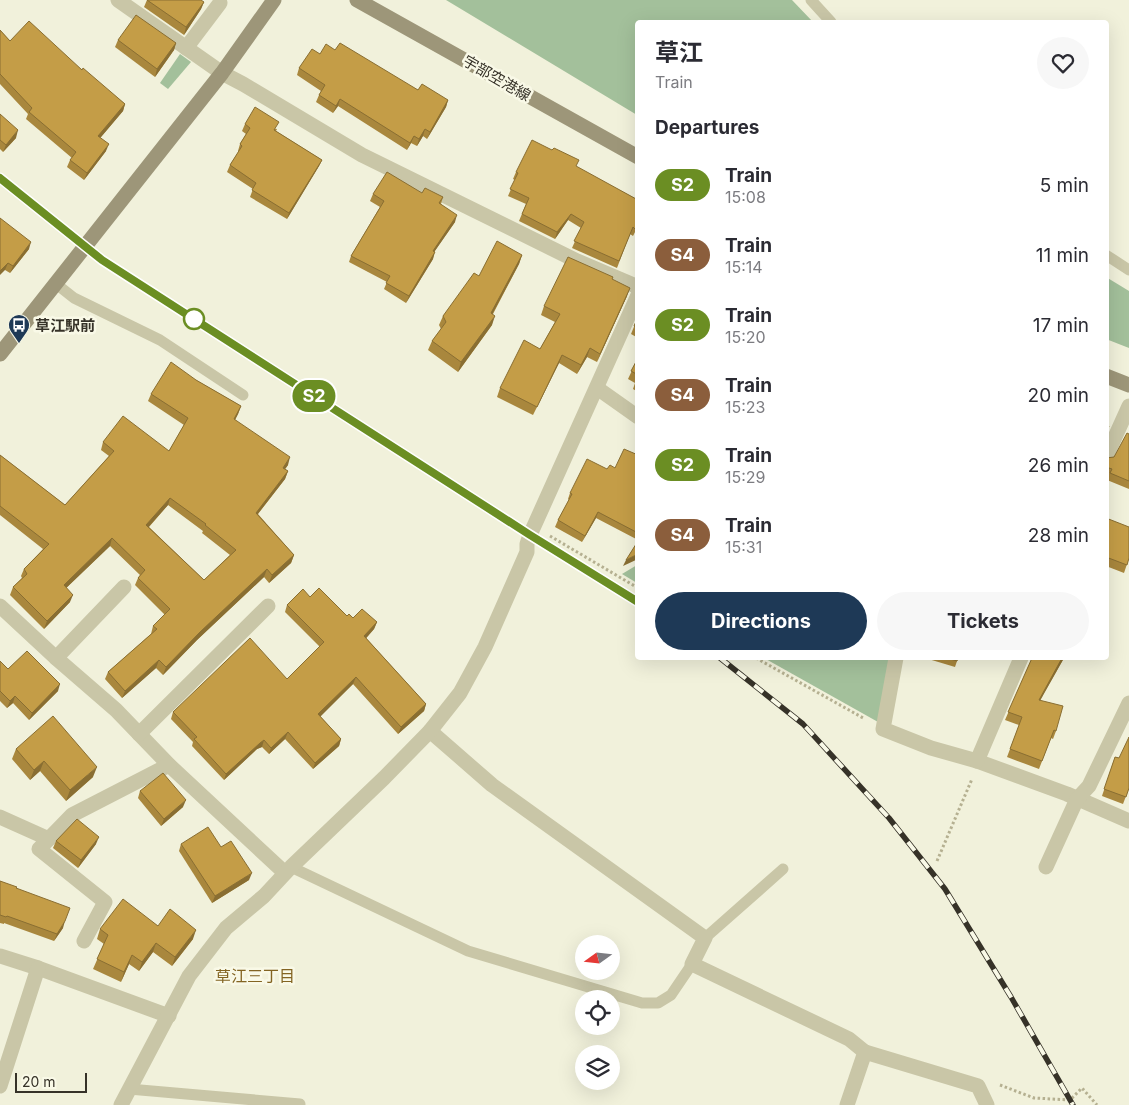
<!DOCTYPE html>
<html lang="en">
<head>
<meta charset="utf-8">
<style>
	:root { --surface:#fff; --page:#f7f7f7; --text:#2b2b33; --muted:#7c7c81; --accent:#1e3956 }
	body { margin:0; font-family:Inter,"Noto Sans JP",sans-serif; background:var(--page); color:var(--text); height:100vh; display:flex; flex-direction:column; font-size:19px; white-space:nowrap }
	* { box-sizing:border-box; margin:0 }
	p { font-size:16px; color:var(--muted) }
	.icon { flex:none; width:28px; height:28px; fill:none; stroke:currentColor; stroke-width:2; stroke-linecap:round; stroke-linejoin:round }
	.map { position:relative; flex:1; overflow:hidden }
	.drawer { position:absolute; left:635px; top:20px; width:474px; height:640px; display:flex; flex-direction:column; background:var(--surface); border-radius:5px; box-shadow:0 5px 20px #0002 }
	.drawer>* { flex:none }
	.badge { padding:0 10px; border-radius:16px; font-size:18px; line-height:32px }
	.needle { width:32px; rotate:255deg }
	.buttons { position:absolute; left:575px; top:935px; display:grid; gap:10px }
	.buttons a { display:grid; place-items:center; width:45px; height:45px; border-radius:50%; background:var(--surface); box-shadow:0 5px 20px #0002; font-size:25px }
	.scale { position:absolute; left:15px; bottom:12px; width:72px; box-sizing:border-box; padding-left:5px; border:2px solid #363228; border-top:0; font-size:14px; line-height:18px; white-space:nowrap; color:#363228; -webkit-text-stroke:4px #f9f9e7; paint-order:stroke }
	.map>.badge { position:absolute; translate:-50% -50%; box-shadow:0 0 0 2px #fff }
	h2 { padding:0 20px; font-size:19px; line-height:45px }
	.round { display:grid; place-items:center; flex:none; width:52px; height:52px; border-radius:26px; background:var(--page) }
	.head { display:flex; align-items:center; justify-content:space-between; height:85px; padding:0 20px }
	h1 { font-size:24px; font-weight:700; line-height:38px }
	.action { display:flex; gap:10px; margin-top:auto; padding:10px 20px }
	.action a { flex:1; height:58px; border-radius:30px; background:var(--accent); color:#fff; font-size:20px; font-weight:700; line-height:58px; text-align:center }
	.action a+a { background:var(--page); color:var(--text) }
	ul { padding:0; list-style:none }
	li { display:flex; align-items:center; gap:15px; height:70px; padding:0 20px }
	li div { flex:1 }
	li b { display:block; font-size:19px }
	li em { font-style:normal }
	li .badge { min-width:55px; font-weight:700; text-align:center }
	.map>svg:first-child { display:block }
	.green { fill:#a3c09b }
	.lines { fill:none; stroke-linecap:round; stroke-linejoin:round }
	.path { stroke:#b5b091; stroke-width:3; stroke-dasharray:2.5 2.5; stroke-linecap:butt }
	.lane { stroke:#c9c6a7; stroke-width:11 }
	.street { stroke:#c9c6a7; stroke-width:15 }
	.secondary { stroke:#9d9679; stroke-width:15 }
	.rail-casing { stroke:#363228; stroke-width:5.5 }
	.rail { stroke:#f9f9e7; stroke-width:4; stroke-dasharray:11; stroke-linecap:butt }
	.wall { fill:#a9873d; fill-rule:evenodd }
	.shaded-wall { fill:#896e32 }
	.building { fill:#c49d47; stroke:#896e32; fill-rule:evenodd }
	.line-casing { stroke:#fff; stroke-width:11 }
	.line { stroke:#6b8e23; stroke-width:8 }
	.stop-dot { fill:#fff; stroke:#6b8e23; stroke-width:2.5 }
	.labels { text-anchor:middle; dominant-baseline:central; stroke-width:5; stroke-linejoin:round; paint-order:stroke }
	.street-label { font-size:15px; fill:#363228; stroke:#f9f9e7 }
	.poi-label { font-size:15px; font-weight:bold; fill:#363228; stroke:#f9f9e7; text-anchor:start }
	.neighbourhood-label { font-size:16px; fill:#836422; stroke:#f9f9e7 }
</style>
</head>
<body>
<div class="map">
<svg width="1129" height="1105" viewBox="0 0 1129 1105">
	<rect width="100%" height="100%" fill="#f1f1db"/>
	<g class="green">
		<path d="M446 0H792L813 22H638L637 115Z"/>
		<path d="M180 54 191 62 168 89 160 83Z"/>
		<path d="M1106 277 1129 291V348L1106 339Z"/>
		<path d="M637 565V583L622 574Z"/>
		<path d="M764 658H892L878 722Z"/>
	</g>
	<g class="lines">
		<g class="path">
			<path d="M550 536 638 588"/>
			<path d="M756 658 865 719"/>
			<path d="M937 861 972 779"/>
			<path d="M1000 1085 1034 1098 1070 1100 1082 1088 1097 1105"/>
		</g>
		<g class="lane">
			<path d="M811 0 831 22"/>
			<path d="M1106 255 1129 270"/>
			<path d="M55 283 74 298 160 340 243 395"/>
			<path d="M291 867 468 951 642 1003H658L671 995 692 964"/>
			<path d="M705 938 783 869"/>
			<path d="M129 1089 300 1104"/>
		</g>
		<g class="street">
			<path d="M118 0 222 73 243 84 362 155 577 261 638 287"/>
			<path d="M186 48 220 3"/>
			<path d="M597 388 638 417"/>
			<path d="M1106 457 1129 406"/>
			<path d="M0 606 56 658 116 710 169 765 285 873"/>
			<path d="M56 658 124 587"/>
			<path d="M896 658 883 729 931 748 977 761 1067 794 1129 821"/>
			<path d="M430 731 492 785 705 938 692 964 849 1039 865 1052"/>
			<path d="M139 734 268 606"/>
			<path d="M977 761 1021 658"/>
			<path d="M0 817 49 839"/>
			<path d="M1046 867 1077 799 1089 786 1129 703"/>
			<path d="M84 941 105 902 39 849 72 815 169 765"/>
			<path d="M0 956 38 968 169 1016"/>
			<path d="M0 1086 38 968"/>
			<path d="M121 1105 189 976 226 928 264 896 291 867 384 778 430 731 460 693 485 647 527 552V544L530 535 638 295"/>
			<path d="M847 1105 865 1052 978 1086 987 1105"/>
		</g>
		<g class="secondary">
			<path d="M357 0 638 157"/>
			<path d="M0 354 222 73 274 0"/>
			<path d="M1106 376 1129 385"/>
		</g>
		<g class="rail-casing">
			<g id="rail">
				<path d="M0 178 102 260 530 535 638 602"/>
				<path d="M720 658 803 724 889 818 945 889 1011 997 1073 1105"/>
			</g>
		</g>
		<use href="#rail" class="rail"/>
	</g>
	<g class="wall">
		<path d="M147 0 204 2 201 9 184 35 144 7Z"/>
		<path d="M0 30 10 41 82 70 125 104 123 111 100 138 106 151 84 180 67 167 70 160 72 158 26 119 28 114 0 84Z"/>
		<path d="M118 40 176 43 174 50 155 77 115 47Z"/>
		<path d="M335 50 418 90 448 100 446 107 427 139 423 136 417 146 411 143 407 150 338 106 333 113 316 102 319 95 321 91 297 75 299 68 320 54Z"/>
		<path d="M0 114 16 138 3 152 0 149Z"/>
		<path d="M245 124 277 129 276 131 322 160 319 166 287 219 250 197 253 189 227 172 230 165 239 151H238L240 144 246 134 242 131Z"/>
		<path d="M576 167 638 200V226L633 236 630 234 617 268 572 248 581 228 568 220 555 239 519 221 526 204 508 196 515 180 513 179 516 172Z"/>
		<path d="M422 193 443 197 441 204 455 222 434 252 433 259 406 303 384 289 387 282 349 262 351 256 380 207 370 201 373 194Z"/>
		<path d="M0 218 29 249 10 273 5 270Z"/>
		<path d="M522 255 519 264 493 314 492 325 458 372 428 350 432 341 441 329 439 325 443 316 479 276Z"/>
		<path d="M612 279 627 296 597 362 587 357 577 374 559 363 533 415 497 397 500 388 540 349 555 322 541 315 544 306Z"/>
		<path d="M638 317V338L631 334Z"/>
		<path d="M638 358V392L633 389 635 383 628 379Z"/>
		<path d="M196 380 241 406 238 414 235 420 288 465 285 469 288 471 285 479 258 514 294 555 291 563 269 583 264 577 197 640 163 675 156 668 122 698 105 679 108 672 151 634 153 626 165 615 135 585 138 578 140 575 110 546 66 588 70 602 44 629 10 595 13 587 22 578 21 576 24 569 43 549 0 515V455L65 505 109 456 101 450 103 442 169 451 184 425 148 401 151 394ZM168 505 203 531 202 533 230 555 204 580 149 527Z"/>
		<path d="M1129 434V489L1107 480 1109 476 1106 475V458L1114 457Z"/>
		<path d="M638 455V540L596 518 582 542 555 527 558 520 569 500 568 499 570 493Z"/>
		<path d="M1106 518 1129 558 1124 573 1106 566Z"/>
		<path d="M310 597 347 616 353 618 377 622 374 629 366 638 426 704 424 711 398 734 353 684 320 716 341 739 339 746 313 769 285 739 269 754 262 747 257 749 224 780 192 746 193 742 171 719 173 712 287 679 320 647 285 612 287 605Z"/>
		<path d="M925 658H958L955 667Z"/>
		<path d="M1032 658H1064L1040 700 1056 731 1053 739 1051 738 1039 769 1007 757 1019 725 1005 720Z"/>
		<path d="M0 661 8 669 58 691 29 720 13 703 7 708 0 701Z"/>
		<path d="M16 749 93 777 66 801 40 771 30 780 12 759Z"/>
		<path d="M1115 757 1119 758 1129 788 1123 804 1102 796Z"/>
		<path d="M140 791 183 807 161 826 138 798Z"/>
		<path d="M56 841 96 844 78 868 53 848Z"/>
		<path d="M181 844 221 847 249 880 212 903 179 851Z"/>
		<path d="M0 881 16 888 63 928 54 941 4 923V924L0 923Z"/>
		<path d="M158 926 193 939 172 966 153 952 139 971 129 964 121 982 93 969 104 944 97 939 100 929Z"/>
	</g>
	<g class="shaded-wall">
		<path d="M204 2 201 9 184 35 186 27Z"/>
		<path d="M176 43 174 50 155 77 157 69Z"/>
		<path d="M340 99 338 106 333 113 336 106Z"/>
		<path d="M448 100 446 107 427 139 430 132Z"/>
		<path d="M125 104 123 111 96 143 98 136Z"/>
		<path d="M425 129 423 136 417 146 419 139Z"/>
		<path d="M18 130 16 138 3 152 6 145Z"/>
		<path d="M414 136 411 143 407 150 410 143Z"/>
		<path d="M109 144 106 151 84 180 87 173Z"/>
		<path d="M322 160 319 166 287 219 289 213Z"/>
		<path d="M571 214 568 220 555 239 557 232Z"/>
		<path d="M457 215 455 222 430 258 433 251Z"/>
		<path d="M31 242 29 249 10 273 13 266Z"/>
		<path d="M435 252 433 259 406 303 409 296Z"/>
		<path d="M522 255 519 264 488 322 491 313Z"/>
		<path d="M8 263 5 270 0 275V271Z"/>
		<path d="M630 288 627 296 597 362 600 354Z"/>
		<path d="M495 316 492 325 458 372 461 362Z"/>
		<path d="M590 348 587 357 577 374 581 365Z"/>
		<path d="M562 355 559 363 533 415 537 407Z"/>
		<path d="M241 406 238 414 231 427 234 419Z"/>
		<path d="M290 457 288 465 280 476 283 468Z"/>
		<path d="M288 471 285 479 253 520 256 513Z"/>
		<path d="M170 498 168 505 144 532 146 525Z"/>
		<path d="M598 512 596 518 582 542 585 536Z"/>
		<path d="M112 538 110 546 61 593 64 585Z"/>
		<path d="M638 554V559L623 566 626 560Z"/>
		<path d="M294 555 291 563 269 583 272 575Z"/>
		<path d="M267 569 264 577 197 640 163 675 166 667 200 632Z"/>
		<path d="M73 595 70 602 44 629 47 621Z"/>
		<path d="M377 622 374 629 362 643 364 636Z"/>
		<path d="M1062 658H1064L1036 708 1039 700Z"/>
		<path d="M159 660 156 668 122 698 125 691Z"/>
		<path d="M356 677 353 684 316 721 318 714Z"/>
		<path d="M60 684 58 691 29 720 32 713Z"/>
		<path d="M15 696 13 703 7 708 10 701Z"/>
		<path d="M426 704 424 711 398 734 401 727Z"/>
		<path d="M288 732 285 739 269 754 271 748Z"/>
		<path d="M341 739 339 746 313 769 315 763Z"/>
		<path d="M264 740 262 747 257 749 224 780 226 774 260 743Z"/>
		<path d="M44 761 40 771 30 780 34 770Z"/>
		<path d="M97 767 93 777 66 801 70 790Z"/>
		<path d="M186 800 183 807 161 826 164 819Z"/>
		<path d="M99 837 96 844 78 868 81 860Z"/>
		<path d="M252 873 249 880 212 903 215 896Z"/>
		<path d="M65 921 63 928 54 941 57 934Z"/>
		<path d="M196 930 193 939 172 966 175 957Z"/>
		<path d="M156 943 153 952 139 971 142 962Z"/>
		<path d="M132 955 129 964 121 982 124 972Z"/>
	</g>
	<g class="building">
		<path d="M147 0H201L204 2 186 27Z"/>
		<path d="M136 15 176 43 157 69 118 40Z"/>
		<path d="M29 21 82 70 83 68 125 104 98 136 109 144 87 173 70 160 76 152 29 112 32 108 0 74V30L10 41Z"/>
		<path d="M340 43 418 90 422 84 448 100 430 132 425 129 419 139 414 136 410 143 340 99 336 106 319 95 325 85 299 68 312 49 320 54 326 44 335 50Z"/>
		<path d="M255 107 279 122 274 130 322 160 289 213 252 190 256 183 230 165 242 146 240 144 250 128 245 124Z"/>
		<path d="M0 114 18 130 6 145 0 140Z"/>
		<path d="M532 140 552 150 554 148 579 160 576 166 638 200V224L635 229 633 227 619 261 574 241 584 222 571 214 557 232 522 214 529 198 510 189 518 173 516 172Z"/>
		<path d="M387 172 422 193 425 188 443 197 439 203 457 215 433 251 435 252 409 296 386 283 390 276 351 256 384 201 373 194Z"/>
		<path d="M0 218 31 242 13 266 8 263 0 271Z"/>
		<path d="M497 241 522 255 491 313 495 316 461 362 432 341 446 322 443 316 474 273 479 276Z"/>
		<path d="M568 257 613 277 612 279 630 288 600 354 590 348 581 365 562 355 537 407 500 388 524 340 540 349 560 314 544 306Z"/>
		<path d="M638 317V328L634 326Z"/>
		<path d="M638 358V375L631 371Z"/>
		<path d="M171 362 196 380 241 406 234 419 290 457 283 468 288 471 256 513 294 555 272 575 267 569 200 632 166 667 159 660 125 691 108 672 157 629 153 626 170 609 138 578 145 570 112 538 64 585 73 595 47 621 13 587 27 574 24 569 49 544 0 506V455L65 505 114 451 103 442 123 416 169 451 188 418 151 394ZM170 498 206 524 205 525 236 550 204 580 146 525Z"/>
		<path d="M1106 424 1109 426 1106 433Z"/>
		<path d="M1127 433 1129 434V481L1110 473 1112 469 1106 467V458L1114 457Z"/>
		<path d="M624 449 638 455V533L598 512 585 536 558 520 572 494 570 493 587 459 607 469 610 465 615 468Z"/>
		<path d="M1106 518 1129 527V558L1127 565 1106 557Z"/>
		<path d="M638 541V554L626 560Z"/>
		<path d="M319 588 347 616 349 614 353 618 362 609 377 622 364 636 426 704 401 727 356 677 318 714 341 739 315 763 288 732 271 748 264 740 260 743 226 774 194 739 197 737 173 712 250 638 287 679 324 642 287 605 303 589 310 597Z"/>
		<path d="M27 651 60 684 32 713 15 696 10 701 0 691V661L8 669Z"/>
		<path d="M947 658H958L957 661Z"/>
		<path d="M1032 658H1062L1039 700 1063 706 1056 731 1054 730 1042 761 1010 749 1022 717 1008 712Z"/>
		<path d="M53 716 97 767 70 790 44 761 34 770 16 749Z"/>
		<path d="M1129 737V788L1126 797 1104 789 1115 757 1119 758Z"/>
		<path d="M163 773 186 800 164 819 140 791Z"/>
		<path d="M77 819 99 837 81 860 56 841Z"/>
		<path d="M208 827 221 847 231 841 252 873 215 896 181 844Z"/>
		<path d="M0 881 17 887 16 888 70 908 65 921 57 934 7 916 6 917 0 915Z"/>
		<path d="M123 899 158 926 170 909 196 930 175 957 156 943 142 962 132 955 124 972 97 959 108 935 100 929Z"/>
	</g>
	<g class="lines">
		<g class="line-casing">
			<path id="line" d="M0 178 102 260 530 535 638 602"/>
		</g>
		<use href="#line" class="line"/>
	</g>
	<defs>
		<g id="bus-pin" transform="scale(1.125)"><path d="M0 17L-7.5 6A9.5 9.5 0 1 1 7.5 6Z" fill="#1e3956" stroke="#f9f9e7"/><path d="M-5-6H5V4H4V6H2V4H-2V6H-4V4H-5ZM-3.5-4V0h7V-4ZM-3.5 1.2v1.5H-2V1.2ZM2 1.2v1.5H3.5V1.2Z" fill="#fff"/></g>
	</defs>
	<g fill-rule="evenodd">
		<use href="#bus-pin" x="19" y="325"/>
	</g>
	<circle class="stop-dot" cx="194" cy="319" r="10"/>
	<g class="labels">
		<g class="street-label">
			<text transform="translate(497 78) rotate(30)">宇部空港線</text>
		</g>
		<g class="poi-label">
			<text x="35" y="325">草江駅前</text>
		</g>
		<g class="neighbourhood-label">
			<text x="255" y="976">草江三丁目</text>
		</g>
	</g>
</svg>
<div class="buttons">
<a><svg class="needle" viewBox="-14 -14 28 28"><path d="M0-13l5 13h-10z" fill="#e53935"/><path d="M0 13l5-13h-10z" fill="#7c7c81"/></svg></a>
<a><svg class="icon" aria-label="locate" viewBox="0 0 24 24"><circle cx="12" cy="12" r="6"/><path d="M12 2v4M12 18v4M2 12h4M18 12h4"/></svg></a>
<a><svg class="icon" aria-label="layers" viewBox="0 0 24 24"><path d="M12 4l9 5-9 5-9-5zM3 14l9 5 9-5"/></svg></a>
</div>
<div class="scale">20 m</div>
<b class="badge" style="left:314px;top:396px;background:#6b8e23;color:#fff">S2</b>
<section class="drawer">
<div class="head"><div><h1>草江</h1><p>Train</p></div><a class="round"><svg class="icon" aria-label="heart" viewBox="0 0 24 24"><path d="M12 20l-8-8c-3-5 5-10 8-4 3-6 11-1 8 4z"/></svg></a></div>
<h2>Departures</h2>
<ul>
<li><span class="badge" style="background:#6b8e23;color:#fff">S2</span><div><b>Train</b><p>15:08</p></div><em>5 min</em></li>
<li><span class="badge" style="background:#8b5e3c;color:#fff">S4</span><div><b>Train</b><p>15:14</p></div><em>11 min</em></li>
<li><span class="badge" style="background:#6b8e23;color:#fff">S2</span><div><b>Train</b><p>15:20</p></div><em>17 min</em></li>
<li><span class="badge" style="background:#8b5e3c;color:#fff">S4</span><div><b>Train</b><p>15:23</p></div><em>20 min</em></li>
<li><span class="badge" style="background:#6b8e23;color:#fff">S2</span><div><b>Train</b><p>15:29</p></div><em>26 min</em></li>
<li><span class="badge" style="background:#8b5e3c;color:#fff">S4</span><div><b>Train</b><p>15:31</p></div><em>28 min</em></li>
</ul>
<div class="action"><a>Directions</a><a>Tickets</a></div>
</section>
</div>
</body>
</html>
